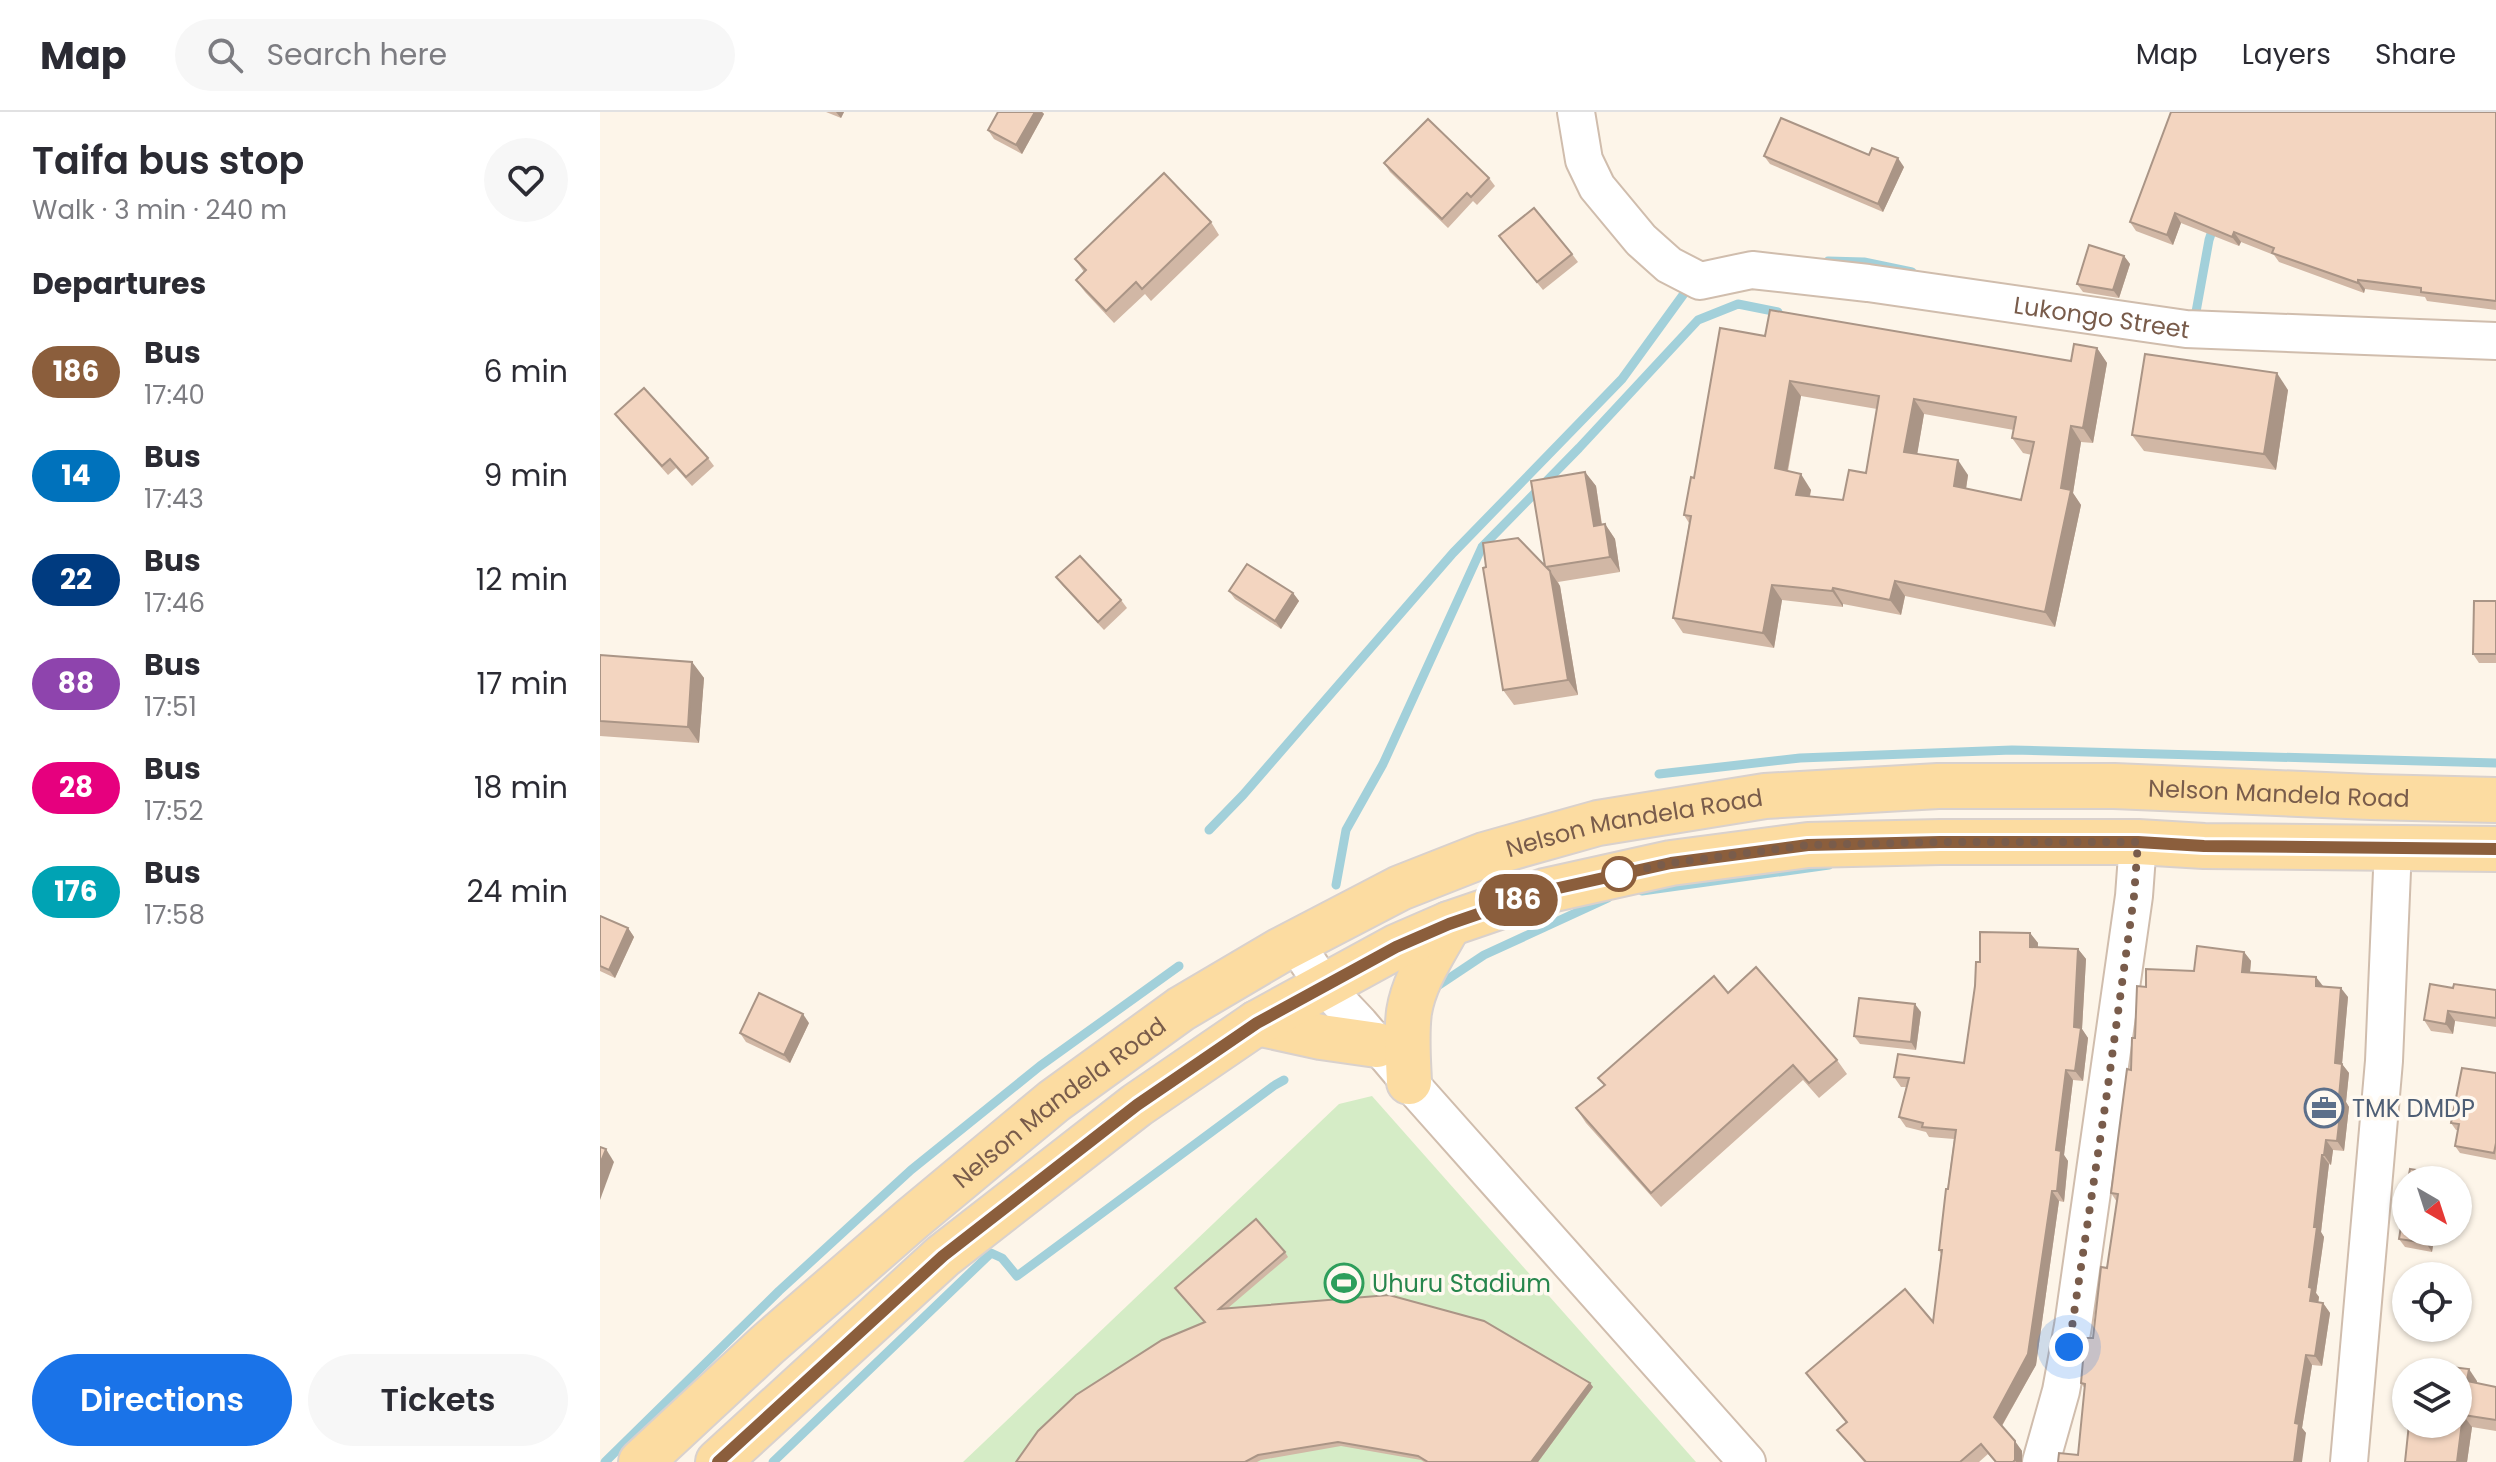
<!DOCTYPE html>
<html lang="en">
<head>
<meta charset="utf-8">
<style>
	:root { --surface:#fff; --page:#f7f7f7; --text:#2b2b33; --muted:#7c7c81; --line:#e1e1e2; --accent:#1a73e8 }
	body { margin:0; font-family:Poppins,sans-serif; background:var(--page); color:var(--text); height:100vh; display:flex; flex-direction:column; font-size:30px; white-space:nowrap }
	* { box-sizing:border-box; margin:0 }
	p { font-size:26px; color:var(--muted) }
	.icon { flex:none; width:44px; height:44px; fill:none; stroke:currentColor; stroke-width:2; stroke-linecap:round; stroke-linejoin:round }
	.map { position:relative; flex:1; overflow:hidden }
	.details { display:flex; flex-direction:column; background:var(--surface); width:600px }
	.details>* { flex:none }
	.badge { padding:0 16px; border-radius:26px; font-size:28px; line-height:52px }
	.needle { width:52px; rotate:141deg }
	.tools { position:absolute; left:1792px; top:1054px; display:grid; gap:16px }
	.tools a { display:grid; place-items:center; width:80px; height:80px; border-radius:50%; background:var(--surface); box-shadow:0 2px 6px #0004; font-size:40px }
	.you { position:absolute; width:40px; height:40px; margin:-20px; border:6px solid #fff; border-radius:50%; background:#1a73e8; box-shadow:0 0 0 12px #1a73e833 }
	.map>.badge { position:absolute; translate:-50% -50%; box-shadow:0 0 0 4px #fff }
	h2 { padding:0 32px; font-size:30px; line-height:72px }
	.round { display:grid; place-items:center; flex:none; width:84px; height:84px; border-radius:42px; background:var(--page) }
	.overview { display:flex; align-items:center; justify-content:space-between; height:136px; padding:0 32px }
	h1 { font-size:38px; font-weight:600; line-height:60px }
	.action { display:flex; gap:16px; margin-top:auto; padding:16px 32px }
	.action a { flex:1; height:92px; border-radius:48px; background:var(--accent); color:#fff; font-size:32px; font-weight:600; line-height:92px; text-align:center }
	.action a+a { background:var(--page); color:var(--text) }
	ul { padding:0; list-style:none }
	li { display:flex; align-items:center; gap:24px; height:104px; padding:0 32px }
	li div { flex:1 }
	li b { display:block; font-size:30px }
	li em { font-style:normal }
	li .badge { min-width:88px; font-weight:700; text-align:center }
	header { display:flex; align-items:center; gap:48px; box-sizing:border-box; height:112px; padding:0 40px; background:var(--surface); border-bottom:2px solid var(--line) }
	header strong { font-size:38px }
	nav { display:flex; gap:44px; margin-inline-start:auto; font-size:28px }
	.search { width:560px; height:72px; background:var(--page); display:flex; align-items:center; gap:20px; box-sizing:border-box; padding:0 28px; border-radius:44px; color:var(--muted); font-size:30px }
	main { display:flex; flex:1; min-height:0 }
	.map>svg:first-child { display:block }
	.green { fill:#d5ecc6 }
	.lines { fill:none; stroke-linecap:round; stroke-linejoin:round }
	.stream { stroke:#a2d0da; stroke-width:9 }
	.minor-casing { stroke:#d0bdad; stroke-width:40 }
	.major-casing { stroke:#d9d1cd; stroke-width:48 }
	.minor { stroke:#fff; stroke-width:36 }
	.major { stroke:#fcdca1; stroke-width:44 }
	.wall { fill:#d1b7a5; fill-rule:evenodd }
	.shaded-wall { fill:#aa9586 }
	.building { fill:#f3d5c0; stroke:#aa9586; stroke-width:2; fill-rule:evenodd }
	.line-casing { stroke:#fff; stroke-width:18 }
	.line { stroke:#8b5e3c; stroke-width:12 }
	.walk { stroke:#795c4b; stroke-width:8; stroke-dasharray:0 14.4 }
	.stop-dot { fill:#fff; stroke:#8b5e3c; stroke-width:4 }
	.labels { text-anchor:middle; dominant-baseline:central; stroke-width:7; stroke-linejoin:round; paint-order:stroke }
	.street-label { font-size:24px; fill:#795c4b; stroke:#fff9f0 }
	.service-label { font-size:24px; fill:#4e5e75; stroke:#fff9f0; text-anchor:start }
	.leisure-label { font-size:24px; fill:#27864d; stroke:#fff9f0; text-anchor:start }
</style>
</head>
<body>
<header>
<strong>Map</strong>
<div class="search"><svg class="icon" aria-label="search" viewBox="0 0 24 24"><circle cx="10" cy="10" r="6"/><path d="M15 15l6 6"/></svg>Search here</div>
<nav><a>Map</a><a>Layers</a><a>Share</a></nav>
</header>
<main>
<section class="details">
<div class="overview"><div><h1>Taifa bus stop</h1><p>Walk · 3 min · 240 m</p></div><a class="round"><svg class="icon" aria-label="heart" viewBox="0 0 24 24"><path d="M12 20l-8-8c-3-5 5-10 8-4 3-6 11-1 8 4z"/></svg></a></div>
<h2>Departures</h2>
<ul>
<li><span class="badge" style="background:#8b5e3c;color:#fff">186</span><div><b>Bus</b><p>17:40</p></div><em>6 min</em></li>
<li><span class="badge" style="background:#0072bc;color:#fff">14</span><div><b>Bus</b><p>17:43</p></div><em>9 min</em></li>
<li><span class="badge" style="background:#003b80;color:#fff">22</span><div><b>Bus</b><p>17:46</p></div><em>12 min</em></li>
<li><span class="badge" style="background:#8e44ad;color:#fff">88</span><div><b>Bus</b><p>17:51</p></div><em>17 min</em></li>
<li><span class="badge" style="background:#e6007e;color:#fff">28</span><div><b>Bus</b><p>17:52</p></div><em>18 min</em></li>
<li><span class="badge" style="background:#00a3b4;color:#fff">176</span><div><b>Bus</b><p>17:58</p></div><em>24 min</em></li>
</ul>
<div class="action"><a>Directions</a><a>Tickets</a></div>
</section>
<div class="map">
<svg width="1896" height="1350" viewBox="0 0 1896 1350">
	<rect width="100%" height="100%" fill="#fdf5e9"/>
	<path class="green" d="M772 984 1096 1350H363L739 992Z"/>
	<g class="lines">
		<g class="stream">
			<path d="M1228 149 1264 150 1312 160"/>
			<path d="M1594 211 1609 128 1614 113"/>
			<path d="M1059 662 1200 646 1412 638 1896 651"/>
			<path d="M609 718 643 683 853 441 1022 267 1091 172"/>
			<path d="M736 773 746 718 783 652 882 435 979 336 1098 208 1138 192 1178 200"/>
			<path d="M1042 779 1229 753"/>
			<path d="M836 875 884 843 1008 786"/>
			<path d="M5 1350 179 1179 311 1058 440 954 579 854"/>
			<path d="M173 1350 391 1141 402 1146 417 1164 675 973 684 968"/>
		</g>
		<g class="minor-casing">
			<g id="minor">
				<path id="s1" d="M976 0 984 48 997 75 1041 128 1069 153 1100 169 1152 158 1268 171 1586 217 1896 229"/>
				<path d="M695 831 724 874 760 912 809 970 1147 1350"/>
				<path d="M1441 1350 1461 1279 1473 1214 1534 784 1538 730"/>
				<path d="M1749 1350 1784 949 1793 735"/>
			</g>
		</g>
		<g class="major-casing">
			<g id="major">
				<path d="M657 911 721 925 777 933"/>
				<path d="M809 970C808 947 806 923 809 900 814 868 834 840 849 812"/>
				<path id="s2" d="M41 1350 167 1233 312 1107 454 989 581 897 681 838 800 776 884 743 998 711 1165 684 1338 674H1514L1771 685 1896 688"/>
				<path d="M118 1350 343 1144 537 993 657 911 796 835 849 812 945 779 1071 751 1208 733 1340 730H1538L1604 734 1896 737"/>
			</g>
		</g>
		<use href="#minor" class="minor"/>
		<use href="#major" class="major"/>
	</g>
	<g class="wall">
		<path d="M226 0H244L241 6Z"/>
		<path d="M398 0H442L444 2 422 42 394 27 388 18Z"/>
		<path d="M1896 0V198L1827 189 1825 185 1765 177 1764 181 1679 150 1674 143 1641 130 1639 134 1581 111 1573 133 1536 119 1530 110Z"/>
		<path d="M1269 43 1304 55 1283 100 1170 52 1164 44Z"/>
		<path d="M784 51 889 66 895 74 877 93 873 89 848 116 790 60Z"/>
		<path d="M611 110 619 123 551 189 545 182 514 211 485 180 476 168 484 160 475 147Z"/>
		<path d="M899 124 972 142 978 150 943 178Z"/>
		<path d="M1524 144 1530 152 1519 186 1483 180 1477 172Z"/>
		<path d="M1165 224 1471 249 1497 236 1507 251 1493 331 1481 330 1473 381 1481 393 1455 515 1305 484 1301 503 1243 492V495L1182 488 1174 536 1083 521 1073 506 1089 411 1084 403ZM1201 284 1277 297 1266 361 1243 388 1210 385 1211 378 1188 359ZM1324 302 1414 318 1412 326 1423 341 1432 343 1421 388 1366 377 1368 363 1317 342Z"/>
		<path d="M1688 278 1676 358 1544 339 1532 323Z"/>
		<path d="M15 302 108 346 114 354 92 374 76 356 68 363 21 310Z"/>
		<path d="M985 360 996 374 1002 412H1005L1015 427 1020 460 958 470 960 474 978 583 914 593 903 578 886 455 945 454Z"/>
		<path d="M456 465 521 488 527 496 504 518 462 473Z"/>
		<path d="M629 479 693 481 699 489 681 517 635 487Z"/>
		<path d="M1896 489V551H1879L1873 542Z"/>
		<path d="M0 543 92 550 104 566 99 631 0 624Z"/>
		<path d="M0 804 28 816 34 825 15 866 0 859Z"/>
		<path d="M1430 821 1438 831V835L1478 837 1486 847 1482 917 1488 926 1483 969 1473 968 1464 1043 1468 1049 1464 1090 1459 1089 1436 1253 1402 1314 1422 1339V1350H1395L1388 1342 1379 1350H1264L1237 1318 1246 1311 1206 1261 1333 1210 1341 1142 1339 1138 1354 1027 1329 1025 1326 1020 1306 1015 1299 1005 1306 975H1301L1294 965 1364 951 1380 850Z"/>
		<path d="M1644 840 1651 849 1650 861 1723 874 1748 885 1742 952 1749 961 1746 990 1749 995 1744 1039 1733 1038 1731 1053 1729 1052 1721 1120 1724 1125 1716 1181 1719 1185 1718 1191H1723L1730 1201 1722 1254 1712 1253 1702 1316 1706 1321 1478 1343 1485 1277 1481 1271 1493 1226 1507 1156 1517 1090 1511 1081 1535 926 1546 875 1594 859Z"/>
		<path d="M1853 876 1896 878V915L1855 909 1853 922 1831 919 1824 908Z"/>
		<path d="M1128 881 1237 948 1247 962 1219 986 1203 968 1061 1095 986 1011 976 996 1004 973 998 966Z"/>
		<path d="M1321 900 1316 938 1260 932 1254 924Z"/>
		<path d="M209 911 190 951 146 930 140 921Z"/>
		<path d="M1896 961V1048L1860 1041 1855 1034 1858 1018H1856L1851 1011Z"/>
		<path d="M1835 1120 1832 1140 1805 1135 1799 1127Z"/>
		<path d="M685 1140 688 1145 628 1196 990 1271 993 1275 938 1350H824L821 1348 741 1334 661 1348 657 1350H416L604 1210 575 1176Z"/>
		<path d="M1877 1269V1271L1896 1275V1319L1872 1315 1867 1350H1805Z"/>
	</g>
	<g class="shaded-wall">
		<path d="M236 0H244L241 6Z"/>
		<path d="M435 0H442L444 2 422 42 416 33Z"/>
		<path d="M1298 46 1304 55 1283 100 1278 92Z"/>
		<path d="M1575 101 1581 111 1573 133 1567 123Z"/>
		<path d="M1634 120 1641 130 1639 134 1632 125Z"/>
		<path d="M1524 144 1530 152 1519 186 1513 178Z"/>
		<path d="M1758 168 1765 177 1764 181 1758 171Z"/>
		<path d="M1497 236 1507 251 1493 331 1483 316Z"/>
		<path d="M1677 261 1688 278 1676 358 1664 342Z"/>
		<path d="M1190 269 1201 284 1185 371 1175 356Z"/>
		<path d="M1314 287 1324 302 1315 355 1304 340Z"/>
		<path d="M1471 314 1481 330 1473 381 1481 393 1455 515 1445 500 1461 376Z"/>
		<path d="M1358 348 1368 363 1364 390 1354 374Z"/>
		<path d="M985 360 996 374 1004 429 994 414Z"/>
		<path d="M1201 362 1211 378 1206 398 1196 383Z"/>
		<path d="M1005 412 1015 427 1020 460 1010 445Z"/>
		<path d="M950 459 960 474 978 583 968 568Z"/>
		<path d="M1295 469 1305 484 1301 503 1290 488Z"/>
		<path d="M1172 473 1182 488 1174 536 1163 521Z"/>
		<path d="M1233 476 1243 492V495L1232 479Z"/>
		<path d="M693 481 699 489 681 517 675 509Z"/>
		<path d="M92 550 104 566 99 631 88 615Z"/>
		<path d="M28 816 34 825 15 866 9 858Z"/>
		<path d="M1430 821 1438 831 1437 845 1430 835Z"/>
		<path d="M1478 837 1486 847 1482 917 1488 926 1483 969 1475 959 1474 915Z"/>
		<path d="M1644 840 1651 849 1649 870 1642 860Z"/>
		<path d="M1716 865 1723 874H1716Z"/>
		<path d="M1741 876 1748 885 1742 952 1749 961 1746 990 1749 995 1744 1039 1737 1029 1739 985 1735 951Z"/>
		<path d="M1315 892 1321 900 1316 938 1311 930Z"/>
		<path d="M1848 899 1855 909 1853 922 1846 912Z"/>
		<path d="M203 902 209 911 190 951 184 943Z"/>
		<path d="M1466 958 1473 968 1464 1043 1468 1049 1464 1090 1457 1079 1456 1038Z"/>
		<path d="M1726 1028 1733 1038 1731 1053 1724 1043Z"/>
		<path d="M6 1037 14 1050 0 1088V1052Z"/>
		<path d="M1722 1043 1729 1052 1721 1120 1724 1125 1716 1181 1719 1185 1717 1199 1710 1189 1709 1175 1714 1115Z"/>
		<path d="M1452 1079 1459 1089 1436 1253 1401 1315 1394 1305Z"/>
		<path d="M1828 1120H1835L1832 1140 1826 1131Z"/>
		<path d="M1723 1191 1730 1201 1722 1254 1715 1244Z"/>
		<path d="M1706 1243 1712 1253 1702 1316 1706 1321 1702 1350H1694L1695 1311Z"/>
		<path d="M1869 1257 1877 1269 1876 1282 1867 1269Z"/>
		<path d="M990 1271 993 1275 938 1350H931Z"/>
		<path d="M1863 1303 1872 1315 1867 1350H1857Z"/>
		<path d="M1415 1329 1422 1339V1350H1416L1415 1348Z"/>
	</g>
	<g class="building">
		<path d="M398 0H435L416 33 388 18Z"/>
		<path d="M1571 0H1896V189L1821 180V176L1758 168V171L1672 141 1674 136 1634 120 1632 125 1575 101 1567 123 1530 110Z"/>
		<path d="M1181 6 1269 43 1272 36 1298 46 1278 92 1164 44Z"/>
		<path d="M828 7 889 66 871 85 867 81 842 107 784 51Z"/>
		<path d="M564 61 611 110 542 177 536 170 506 199 476 168 486 158 475 147Z"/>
		<path d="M934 96 972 142 937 170 899 124Z"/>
		<path d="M1489 133 1524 144 1513 178 1477 172Z"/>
		<path d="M1170 198 1471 249 1474 232 1497 236 1483 316 1471 314 1461 376 1471 378 1445 500 1295 469 1290 488 1233 476 1232 479 1172 473 1163 521 1073 506 1091 404 1084 403 1091 365 1094 366 1120 216 1165 224ZM1190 269 1279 284 1266 361 1249 358 1243 388 1196 383 1201 362 1175 356ZM1314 287 1416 305 1412 326 1434 330 1421 388 1354 374 1358 348 1304 340Z"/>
		<path d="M1545 242 1677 261 1664 342 1532 323Z"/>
		<path d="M44 276 108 346 86 365 70 347 62 354 15 302Z"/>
		<path d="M985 360 994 414 1005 412 1010 445 946 455 950 459 968 568 903 578 883 456 886 455 883 431 918 426 945 454 931 369Z"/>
		<path d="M480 444 521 488 498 510 456 465Z"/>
		<path d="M647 452 693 481 675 509 629 479Z"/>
		<path d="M1874 489H1896V542H1873Z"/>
		<path d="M0 543 92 550 88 615 0 609Z"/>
		<path d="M0 804 28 816 9 858 0 854Z"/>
		<path d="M1380 820 1430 821V835L1478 837 1474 915 1481 916 1475 959 1466 958 1456 1038 1461 1039 1457 1079H1452L1428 1242 1394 1305 1415 1329V1348L1413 1350H1396L1381 1332 1360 1350H1266L1237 1318 1247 1310 1206 1261 1305 1177 1333 1210 1342 1138H1339L1346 1077H1348L1356 1018 1322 1015 1323 1011 1299 1005 1309 966 1294 965 1298 942 1364 951 1375 874 1376 850H1380Z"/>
		<path d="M1597 834 1644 840 1642 860 1716 865V874L1741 876 1735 951 1742 952 1739 985H1742L1737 1029 1726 1028 1724 1043H1722L1714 1115H1717L1709 1175 1712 1176 1710 1189 1723 1191 1715 1244 1706 1243 1695 1311 1699 1312 1694 1350H1458L1459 1341 1478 1343 1485 1272 1481 1271 1485 1226H1493L1501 1155 1507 1156 1518 1082 1511 1081 1527 957 1531 958 1532 926H1535L1537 874 1546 875V857L1594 859Z"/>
		<path d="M1156 855 1237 948 1209 971 1193 953 1051 1081 976 996 1005 973 998 966 1114 864 1128 881Z"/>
		<path d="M1830 872 1853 876 1854 872 1896 878V906L1848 899 1846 912 1824 908Z"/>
		<path d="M159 881 203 902 184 943 140 921Z"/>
		<path d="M1259 886 1315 892 1311 930 1254 924Z"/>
		<path d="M1862 956 1896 961V1031L1894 1041 1855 1034 1859 1012 1851 1011Z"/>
		<path d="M0 1035 6 1037 0 1052Z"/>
		<path d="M1810 1057 1837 1061 1836 1068H1808Z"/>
		<path d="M1806 1083V1120H1828L1826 1131 1799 1127Z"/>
		<path d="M656 1107 685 1140 619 1197 789 1183 884 1209 990 1271 931 1350H828L818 1344 738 1330 658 1343 645 1350H416L438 1319 476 1283 562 1228 605 1210 575 1176Z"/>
		<path d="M1817 1251 1869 1257 1867 1269 1896 1275V1308L1863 1303 1857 1350H1805L1809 1312H1858V1260H1816Z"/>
	</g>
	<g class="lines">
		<g class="line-casing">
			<path id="line" d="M118 1350 343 1144 537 993 657 911 796 835 849 812 945 779 1071 751 1208 733 1340 730H1538L1604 734 1896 737"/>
		</g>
		<use href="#line" class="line"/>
		<path class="walk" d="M1019 762 1071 751 1208 733 1340 730H1538L1534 784 1506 988 1469 1235"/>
	</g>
	<defs>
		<g id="office-ring" transform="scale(2)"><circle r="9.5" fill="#fff9f0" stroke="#5c6f8a" stroke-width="1.5"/><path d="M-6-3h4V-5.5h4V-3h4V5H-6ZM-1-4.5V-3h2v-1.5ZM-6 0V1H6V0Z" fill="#5c6f8a"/></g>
		<g id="stadium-ring" transform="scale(2)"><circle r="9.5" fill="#fff9f0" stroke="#2e9e5b" stroke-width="1.5"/><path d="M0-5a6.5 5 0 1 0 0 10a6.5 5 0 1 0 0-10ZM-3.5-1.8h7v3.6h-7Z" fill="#2e9e5b"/></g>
	</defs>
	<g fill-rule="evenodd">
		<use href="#office-ring" x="1724" y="996"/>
		<use href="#stadium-ring" x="744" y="1171"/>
	</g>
	<circle class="stop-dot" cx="1019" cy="762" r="16"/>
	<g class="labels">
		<g class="street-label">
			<text stroke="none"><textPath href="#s1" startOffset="626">Lukongo Street</textPath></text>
			<text stroke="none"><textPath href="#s2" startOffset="1848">Nelson Mandela Road</textPath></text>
			<text stroke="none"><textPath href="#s2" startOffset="1200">Nelson Mandela Road</textPath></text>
			<text stroke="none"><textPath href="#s2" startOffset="552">Nelson Mandela Road</textPath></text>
		</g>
		<g class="service-label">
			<text x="1752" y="996">TMK DMDP</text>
		</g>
		<g class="leisure-label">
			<text x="772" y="1171">Uhuru Stadium</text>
		</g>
	</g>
</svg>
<div class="tools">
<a><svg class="needle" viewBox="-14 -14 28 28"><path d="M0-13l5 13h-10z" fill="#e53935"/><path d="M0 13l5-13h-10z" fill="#7c7c81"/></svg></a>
<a><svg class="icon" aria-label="locate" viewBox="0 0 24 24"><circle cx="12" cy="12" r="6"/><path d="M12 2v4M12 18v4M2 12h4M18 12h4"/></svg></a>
<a><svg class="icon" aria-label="layers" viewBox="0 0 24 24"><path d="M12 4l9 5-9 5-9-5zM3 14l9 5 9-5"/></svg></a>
</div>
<div class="you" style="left:1469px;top:1235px"></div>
<b class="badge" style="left:918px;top:788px;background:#8b5e3c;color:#fff">186</b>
</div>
</main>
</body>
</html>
